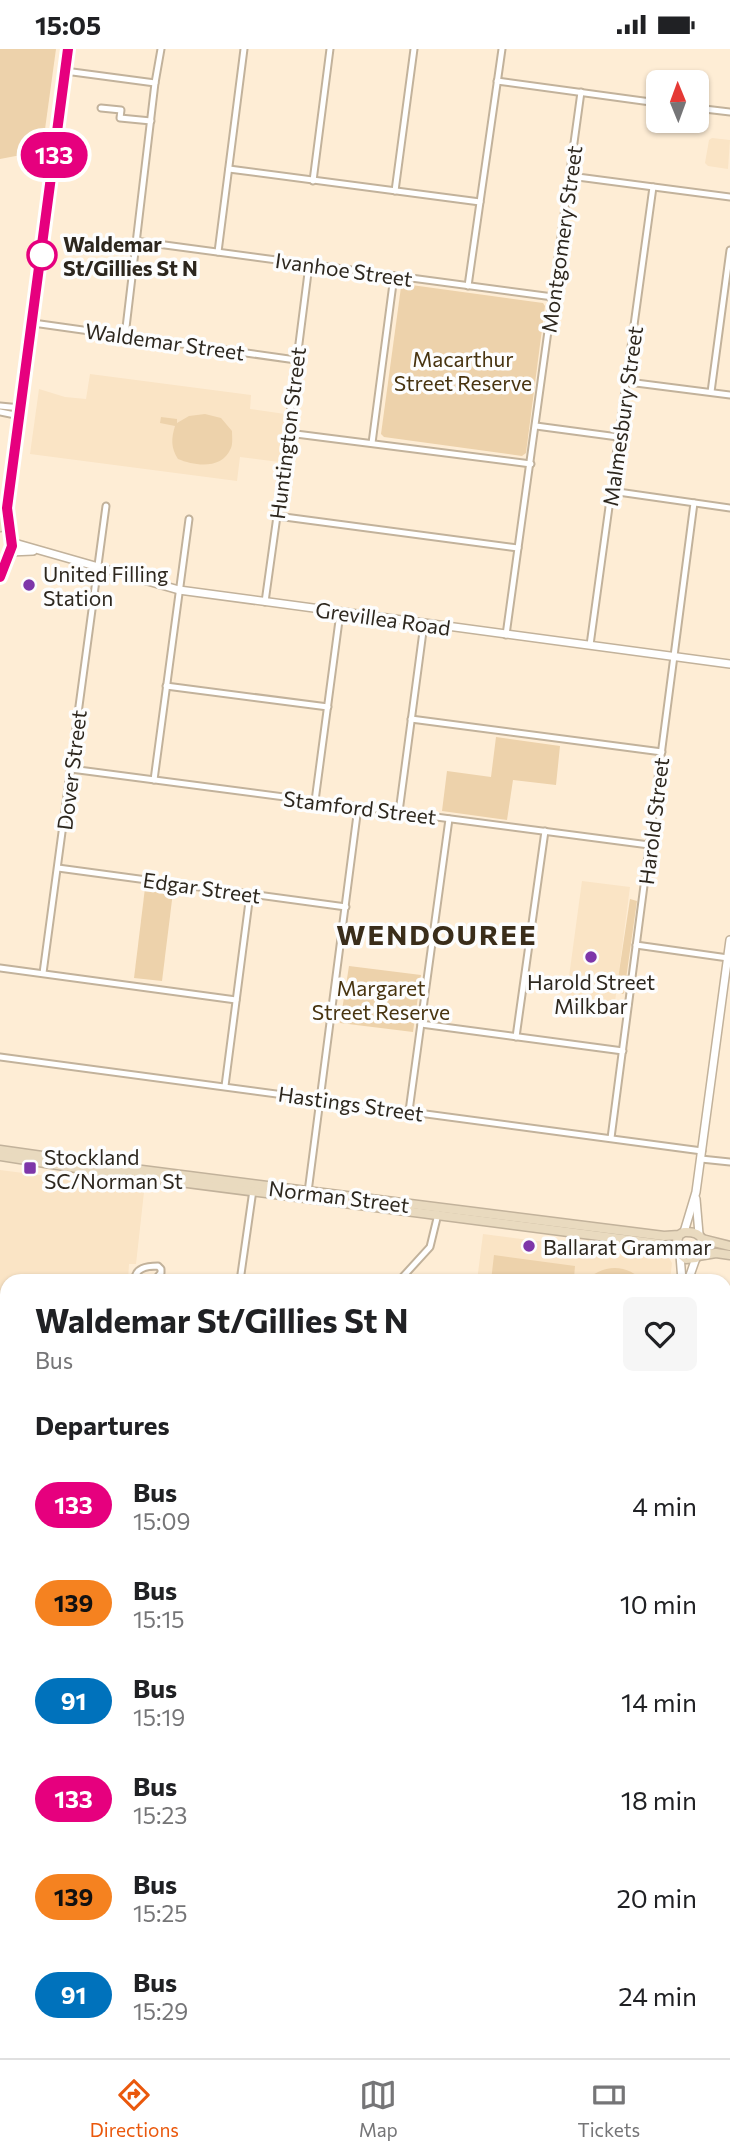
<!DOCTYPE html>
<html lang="en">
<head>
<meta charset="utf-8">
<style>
	:root { --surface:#fff; --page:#f6f6f6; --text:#202124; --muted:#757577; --line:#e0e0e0; --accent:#ea580c }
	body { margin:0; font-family:Commissioner,sans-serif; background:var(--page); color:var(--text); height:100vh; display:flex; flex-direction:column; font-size:26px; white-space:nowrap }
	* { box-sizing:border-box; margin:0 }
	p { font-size:23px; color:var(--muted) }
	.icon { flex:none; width:38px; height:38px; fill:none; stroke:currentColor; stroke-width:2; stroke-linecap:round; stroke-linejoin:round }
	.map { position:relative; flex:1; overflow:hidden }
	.sheet { position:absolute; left:0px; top:1225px; width:732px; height:784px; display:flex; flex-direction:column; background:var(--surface); border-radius:21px 21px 0 0; box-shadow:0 2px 5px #0004 }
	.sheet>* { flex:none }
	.badge { padding:0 14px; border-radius:23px; font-size:24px; line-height:46px }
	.needle { width:46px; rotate:359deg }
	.controls { position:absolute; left:646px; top:21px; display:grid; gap:14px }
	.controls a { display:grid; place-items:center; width:63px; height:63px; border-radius:10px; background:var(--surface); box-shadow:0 2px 5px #0004; font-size:35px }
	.map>.badge { position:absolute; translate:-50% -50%; box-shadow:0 0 0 4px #fff }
	h2 { padding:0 35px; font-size:26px; line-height:63px }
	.round { display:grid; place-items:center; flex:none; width:74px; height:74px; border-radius:10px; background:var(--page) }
	.overview { display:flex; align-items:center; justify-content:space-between; height:119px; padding:0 35px }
	h1 { font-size:33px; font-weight:700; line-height:52px }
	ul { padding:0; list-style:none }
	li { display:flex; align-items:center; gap:21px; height:98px; padding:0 35px }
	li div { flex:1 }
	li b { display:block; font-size:26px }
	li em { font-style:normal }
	li .badge { min-width:77px; font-weight:700; text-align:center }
	.status { display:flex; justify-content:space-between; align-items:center; height:49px; padding:0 35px; background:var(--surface); direction:ltr }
	.status svg { height:19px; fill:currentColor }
	.menu { display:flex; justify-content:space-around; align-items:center; height:98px; border-top:2px solid var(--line); background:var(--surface); font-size:19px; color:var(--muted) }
	.menu a { display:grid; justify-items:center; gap:4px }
	.menu .current { color:var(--accent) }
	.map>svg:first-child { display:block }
	.built { fill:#fae4c5 }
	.green { fill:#edd2ab }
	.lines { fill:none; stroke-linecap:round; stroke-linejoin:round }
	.minor-casing { stroke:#c2b29b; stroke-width:9 }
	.tertiary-casing { stroke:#c2b29b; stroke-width:10 }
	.secondary-casing { stroke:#c2b29b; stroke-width:11 }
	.minor { stroke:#fff; stroke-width:5 }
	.tertiary { stroke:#fff; stroke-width:7 }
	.secondary { stroke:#e9dabf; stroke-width:8 }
	.rail { stroke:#554d41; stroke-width:2; stroke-dasharray:10 5; stroke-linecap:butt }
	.line-casing { stroke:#fff; stroke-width:16 }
	.line { stroke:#e6007e; stroke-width:10 }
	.stop-dot { fill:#fff; stroke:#e6007e; stroke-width:3.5 }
	.poi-dot { fill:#7e36a9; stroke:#fdfdfd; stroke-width:2.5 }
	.labels { text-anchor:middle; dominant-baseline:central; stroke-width:7; stroke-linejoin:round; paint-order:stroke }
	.street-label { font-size:21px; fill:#2d271e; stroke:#fdfdfd }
	.stop-label { font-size:21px; font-weight:bold; fill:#2d271e; stroke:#fdfdfd; text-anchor:start }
	.park-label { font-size:21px; fill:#483410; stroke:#fdfdfd }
	.poi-label { font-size:21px; fill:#2d271e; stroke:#fdfdfd; text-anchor:start }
	.district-label { font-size:28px; font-weight:bold; letter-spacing:2px; fill:#3a2d1a; stroke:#fdfdfd }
</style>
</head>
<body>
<div class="status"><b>15:05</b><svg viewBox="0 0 49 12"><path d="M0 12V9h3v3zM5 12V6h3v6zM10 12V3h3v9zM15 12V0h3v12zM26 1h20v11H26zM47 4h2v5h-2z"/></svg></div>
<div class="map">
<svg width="730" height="2009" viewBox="0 0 730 2009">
	<rect width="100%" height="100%" fill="#feedd5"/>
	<g class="built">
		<path d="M712 89 730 91 728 120 708 117 705 114 709 91Z"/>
		<path d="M90 325 251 346 250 360 285 365 279 413 240 408 237 432 30 405 39 340 65 348 86 350Z"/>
		<path d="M582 832 630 838 615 953 603 951 599 954 566 950Z"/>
		<path d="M0 1121 125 1137 144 1143 136 1215H129L128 1232H7V1481L0 1480Z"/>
		<path d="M483 1185 669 1209 672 1214 670 1232H477Z"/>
		<path d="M0 1870H7V1942L0 1941Z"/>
		<path d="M725 1966 730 1967V2009H594L595 2002H724Z"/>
		<path d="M456 2002H567L566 2009H509Z"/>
	</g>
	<g class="green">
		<path d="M0 0H56L42 102 0 110Z"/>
		<path d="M404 235 543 254 545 257 526 404 522 407 384 388 381 385 401 238Z"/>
		<path d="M205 365 221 369 232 382C232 387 233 395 231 399 222 421 195 417 178 410 171 399 171 390 175 377L160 374 161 368 177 370V374L189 367Z"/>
		<path d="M496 688 560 697 556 736 513 731 507 771 442 762 447 722 491 728Z"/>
		<path d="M145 839 173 843 162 932 134 929Z"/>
		<path d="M630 850 637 852 624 944 623 945 616 943Z"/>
		<path d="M349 917 421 926 413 983 340 974Z"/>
		<path d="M494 1206 575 1217 574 1229 586 1231C604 1215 627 1215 643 1232H491Z"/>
	</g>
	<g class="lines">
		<g class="minor-casing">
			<g id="minor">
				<path d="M65 22 155 34"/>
				<path d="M497 32 658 54"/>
				<path d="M101 59 121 61 120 69 151 72"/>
				<path d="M696 59 730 63"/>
				<path d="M229 120 480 153"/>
				<path d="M570 127 730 148"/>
				<path d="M313 132 330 0"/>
				<path d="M395 142 414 0"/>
				<path d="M135 192 553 248"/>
				<path d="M218 203 244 0"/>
				<path d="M468 237 502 0"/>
				<path d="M33 274 296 311"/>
				<path d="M125 287 155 34 161 0"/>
				<path d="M628 333 730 346"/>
				<path d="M711 343 730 201"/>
				<path d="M0 357 21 359"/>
				<path d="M0 363 20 367"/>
				<path d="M536 377 618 388"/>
				<path d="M288 384 531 415"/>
				<path d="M372 394 394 227"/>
				<path d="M611 442 730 459"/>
				<path d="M277 467 518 499"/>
				<path d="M265 553 277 467 309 216"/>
				<path d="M506 586 581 43"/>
				<path d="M590 596 653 138"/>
				<path d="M166 637 328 658"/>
				<path d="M411 670 662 703"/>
				<path d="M71 720 649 796"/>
				<path d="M154 731 189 470"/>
				<path d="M315 752 340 564"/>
				<path d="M399 763 424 575"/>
				<path d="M58 819 346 858"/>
				<path d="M636 896 728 909"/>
				<path d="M0 919 236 951"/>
				<path d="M43 924 106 457"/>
				<path d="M421 975 623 1002"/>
				<path d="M516 988 545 782"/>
				<path d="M0 1008 702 1102"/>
				<path d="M225 1037 250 845"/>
				<path d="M409 1062 449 770"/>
				<path d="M611 1089 694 454"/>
				<path d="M701 1110 730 1113"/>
				<path d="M308 1143 358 758"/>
				<path d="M135 1232C134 1219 147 1217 158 1217L161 1220V1224L154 1232"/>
				<path d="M240 1232 253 1141"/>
				<path d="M399 1232 430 1198 438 1165"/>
				<path d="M724 1355 730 1356"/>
				<path d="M724 1695H730"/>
				<path d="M0 1751H4"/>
			</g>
		</g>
		<g class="tertiary-casing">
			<g id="tertiary">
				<path d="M11 493 179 541 730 615"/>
				<path d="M10 503 33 502"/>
				<path d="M696 1150 699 1185"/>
				<path d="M684 1183 696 1143 730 891"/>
				<path d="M680 1206 682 1232"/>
				<path d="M688 1232 696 1209"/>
				<path d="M581 2009 582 2002"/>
			</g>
		</g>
		<g class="secondary-casing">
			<g id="secondary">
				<path d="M0 478 7 459 68 0"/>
				<path d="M0 528 12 497 7 459"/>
				<path d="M0 1101 134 1120 664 1187 679 1186 684 1183C703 1182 710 1195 696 1209L686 1210 677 1202 676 1195 679 1186"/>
				<path d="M0 1107 102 1123 661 1195 677 1202"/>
				<path d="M702 1190 730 1197"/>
				<path d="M698 1207 716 1204 730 1206"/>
				<path d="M0 1849 7 1850"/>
				<path d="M0 1860 7 1861"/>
				<path d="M724 1945H730"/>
				<path d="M724 1957H730"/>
			</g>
		</g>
		<use href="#minor" class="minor"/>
		<use href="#tertiary" class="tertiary"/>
		<use href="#secondary" class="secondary"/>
		<g class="rail">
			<path d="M0 1950 7 1951"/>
			<path d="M389 2002 442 2009"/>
		</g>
	</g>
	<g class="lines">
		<g class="line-casing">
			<path id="line" d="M0 528 12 497 7 459 68 0"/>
		</g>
		<use href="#line" class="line"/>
	</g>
	<circle class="stop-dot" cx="42" cy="206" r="14"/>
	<g class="poi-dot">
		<circle cx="29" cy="536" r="7"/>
		<circle cx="591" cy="908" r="7"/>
		<rect x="23" y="1112" width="14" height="14" rx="3.5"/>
		<circle cx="529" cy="1197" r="7"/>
	</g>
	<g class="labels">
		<g class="street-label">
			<text transform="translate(561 190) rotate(-82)">Montgomery Street</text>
			<text transform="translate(344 220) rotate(8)">Ivanhoe Street</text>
			<text transform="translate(165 292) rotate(8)">Waldemar Street</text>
			<text transform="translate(622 367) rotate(-82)">Malmesbury Street</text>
			<text transform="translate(287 384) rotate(-83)">Huntington Street</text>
			<text transform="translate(383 569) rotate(8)">Grevillea Road</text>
			<text transform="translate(71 721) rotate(-83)">Dover Street</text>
			<text transform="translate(360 758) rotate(7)">Stamford Street</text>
			<text transform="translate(653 772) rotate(-83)">Harold Street</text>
			<text transform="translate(202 838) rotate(8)">Edgar Street</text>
			<text transform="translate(351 1054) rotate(8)">Hastings Street</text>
			<text transform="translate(339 1147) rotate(7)">Norman Street</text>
		</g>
		<g class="stop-label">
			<text x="63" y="194">Waldemar<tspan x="63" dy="24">St/Gillies St N</tspan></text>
		</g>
		<g class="park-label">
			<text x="463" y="309">Macarthur<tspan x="463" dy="24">Street Reserve</tspan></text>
			<text x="381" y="938">Margaret<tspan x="381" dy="24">Street Reserve</tspan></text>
		</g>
		<g class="poi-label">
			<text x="43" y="524">United Filling<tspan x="43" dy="24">Station</tspan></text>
			<text x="591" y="932" text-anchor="middle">Harold Street<tspan x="591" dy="24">Milkbar</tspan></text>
			<text x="44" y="1107">Stockland<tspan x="44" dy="24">SC/Norman St</tspan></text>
			<text x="543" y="1197">Ballarat Grammar</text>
		</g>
		<g class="district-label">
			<text x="437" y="885">WENDOUREE</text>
		</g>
	</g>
</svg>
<div class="controls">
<a><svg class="needle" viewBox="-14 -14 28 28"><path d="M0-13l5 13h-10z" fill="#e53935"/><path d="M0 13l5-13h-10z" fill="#757577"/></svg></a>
</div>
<b class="badge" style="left:54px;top:106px;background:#e6007e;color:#fff">133</b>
<section class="sheet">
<div class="overview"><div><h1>Waldemar St/Gillies St N</h1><p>Bus</p></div><a class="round"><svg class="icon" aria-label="heart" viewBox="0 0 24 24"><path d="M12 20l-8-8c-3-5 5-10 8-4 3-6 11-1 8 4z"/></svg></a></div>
<h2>Departures</h2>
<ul>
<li><span class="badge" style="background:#e6007e;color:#fff">133</span><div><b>Bus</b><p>15:09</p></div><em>4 min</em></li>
<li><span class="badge" style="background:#f58220;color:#111">139</span><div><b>Bus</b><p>15:15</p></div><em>10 min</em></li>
<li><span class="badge" style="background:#0072bc;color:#fff">91</span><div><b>Bus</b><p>15:19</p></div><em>14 min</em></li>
<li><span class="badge" style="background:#e6007e;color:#fff">133</span><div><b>Bus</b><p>15:23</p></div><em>18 min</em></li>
<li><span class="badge" style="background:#f58220;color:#111">139</span><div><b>Bus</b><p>15:25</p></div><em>20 min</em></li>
<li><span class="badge" style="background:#0072bc;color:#fff">91</span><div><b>Bus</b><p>15:29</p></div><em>24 min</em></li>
</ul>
</section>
</div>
<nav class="menu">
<a class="current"><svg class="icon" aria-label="directions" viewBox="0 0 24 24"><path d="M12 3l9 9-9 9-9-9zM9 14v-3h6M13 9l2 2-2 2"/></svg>Directions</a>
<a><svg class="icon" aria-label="map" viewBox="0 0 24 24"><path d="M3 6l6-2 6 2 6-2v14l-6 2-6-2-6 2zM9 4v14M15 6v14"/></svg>Map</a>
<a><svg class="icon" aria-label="tickets" viewBox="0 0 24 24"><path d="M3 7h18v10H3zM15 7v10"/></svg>Tickets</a>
</nav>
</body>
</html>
